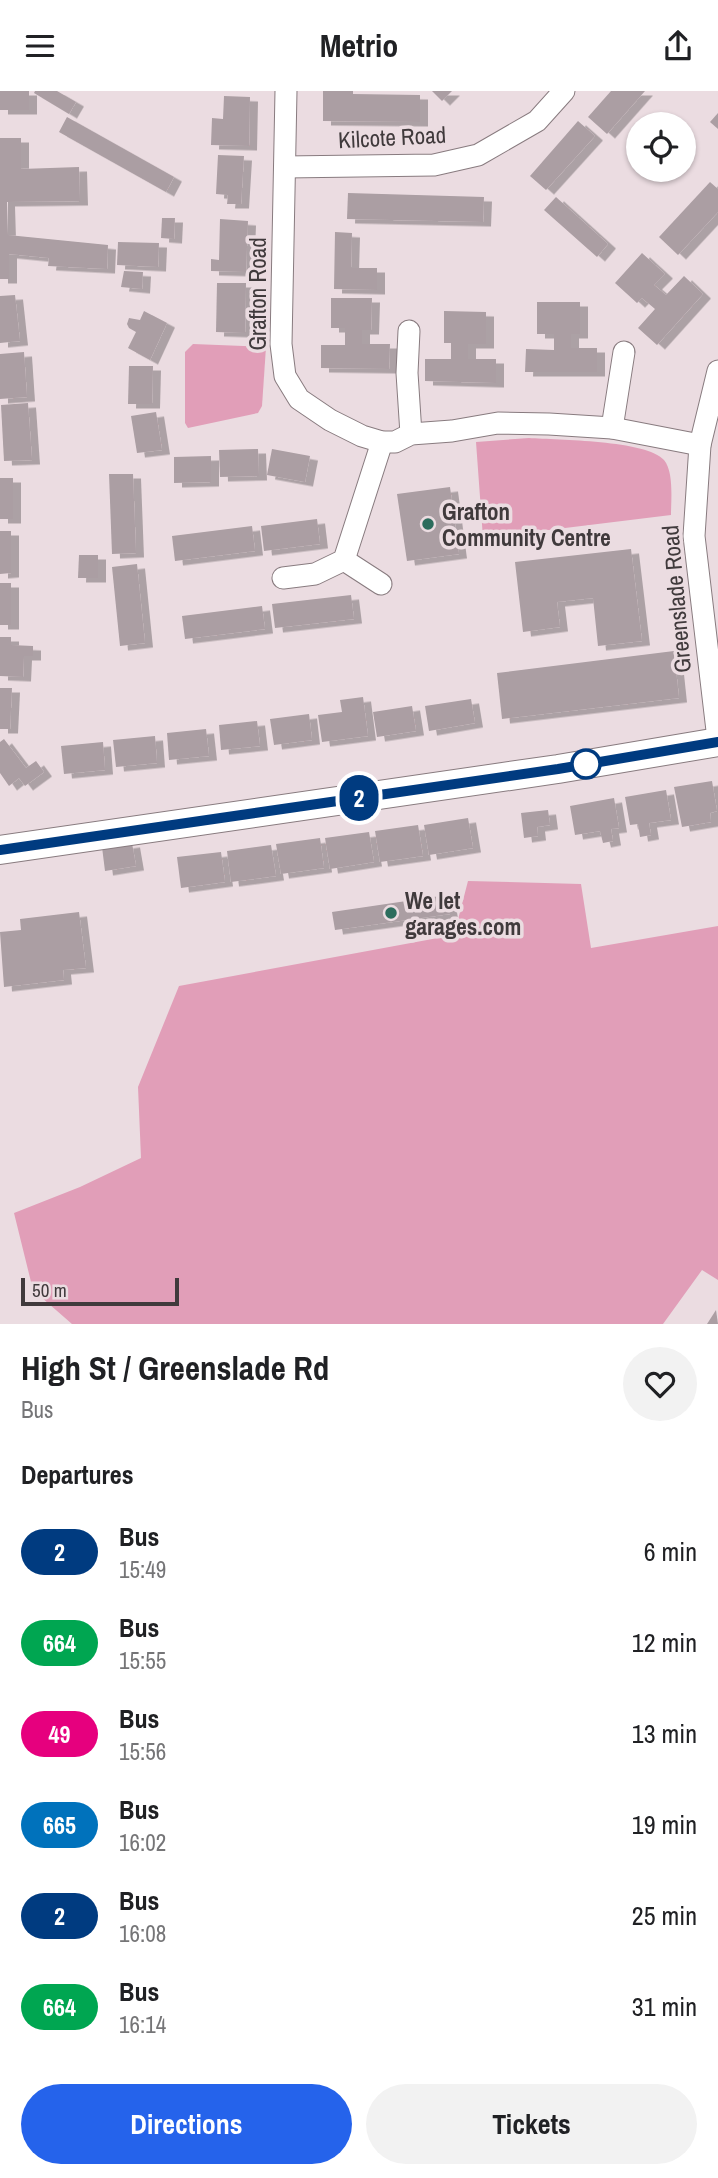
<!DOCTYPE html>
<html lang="en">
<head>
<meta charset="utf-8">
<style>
	:root { --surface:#fff; --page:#f2f2f2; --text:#202124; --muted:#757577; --accent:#2563eb }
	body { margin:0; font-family:"Archivo Narrow",sans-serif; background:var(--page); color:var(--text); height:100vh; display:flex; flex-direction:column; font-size:26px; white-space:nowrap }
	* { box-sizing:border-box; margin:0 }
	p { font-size:23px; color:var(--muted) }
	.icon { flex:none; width:38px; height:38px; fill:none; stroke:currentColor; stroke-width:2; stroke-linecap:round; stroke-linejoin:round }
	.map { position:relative; height:1233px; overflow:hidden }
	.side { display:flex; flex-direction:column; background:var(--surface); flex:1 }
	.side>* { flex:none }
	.badge { padding:0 14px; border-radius:23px; font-size:24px; line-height:46px }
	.fabs { position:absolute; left:626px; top:21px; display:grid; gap:14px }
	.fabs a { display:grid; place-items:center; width:70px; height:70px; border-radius:50%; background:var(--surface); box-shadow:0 2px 5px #0004; font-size:35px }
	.scale { position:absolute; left:21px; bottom:18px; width:158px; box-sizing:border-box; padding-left:7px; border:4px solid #403a3c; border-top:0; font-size:19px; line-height:24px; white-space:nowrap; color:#403a3c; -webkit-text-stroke:5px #ebdce1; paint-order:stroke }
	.map>.badge { position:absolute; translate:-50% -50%; box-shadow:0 0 0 4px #fff }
	h2 { padding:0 21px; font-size:26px; line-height:63px }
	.round { display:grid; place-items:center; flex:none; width:74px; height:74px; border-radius:37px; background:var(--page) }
	.overview { display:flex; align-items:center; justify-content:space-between; height:119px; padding:0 21px }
	h1 { font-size:33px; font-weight:700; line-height:52px }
	.primary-button { display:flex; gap:14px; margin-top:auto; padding:14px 21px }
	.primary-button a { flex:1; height:80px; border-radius:42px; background:var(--accent); color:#fff; font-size:28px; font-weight:700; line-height:80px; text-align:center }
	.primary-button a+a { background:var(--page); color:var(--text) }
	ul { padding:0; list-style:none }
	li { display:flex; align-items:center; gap:21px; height:91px; padding:0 21px }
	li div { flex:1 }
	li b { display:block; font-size:26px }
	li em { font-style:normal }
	li .badge { min-width:77px; font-weight:700; text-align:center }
	header { display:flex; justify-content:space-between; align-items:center; height:91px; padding:0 21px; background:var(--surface); font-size:32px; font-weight:700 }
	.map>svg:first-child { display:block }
	.green { fill:#e19eb8 }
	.building { fill:#ab9ea3; filter:url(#shadow) }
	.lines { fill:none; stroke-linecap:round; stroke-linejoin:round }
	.street-casing { stroke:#887b7f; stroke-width:23 }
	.secondary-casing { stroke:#887b7f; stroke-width:30 }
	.street { stroke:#fff; stroke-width:21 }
	.secondary { stroke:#fff; stroke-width:28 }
	.line-casing { stroke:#fff; stroke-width:16 }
	.line { stroke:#003b80; stroke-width:10 }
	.poi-dot { fill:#2c6d5d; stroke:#ebdce1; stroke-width:2.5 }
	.stop-dot { fill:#fff; stroke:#003b80; stroke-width:3.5 }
	.labels { text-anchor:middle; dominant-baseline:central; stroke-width:7; stroke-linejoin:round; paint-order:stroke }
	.street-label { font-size:23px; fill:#403a3c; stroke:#ebdce1 }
	.poi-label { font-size:23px; font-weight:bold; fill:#403a3c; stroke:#ebdce1; text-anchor:start }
</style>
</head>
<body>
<header><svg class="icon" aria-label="menu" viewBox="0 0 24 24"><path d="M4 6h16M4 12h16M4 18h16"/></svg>Metrio<svg class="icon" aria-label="share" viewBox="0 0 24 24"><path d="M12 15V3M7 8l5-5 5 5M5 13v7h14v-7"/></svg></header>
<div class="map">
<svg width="718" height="1233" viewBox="0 0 718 1233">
	<defs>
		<filter id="shadow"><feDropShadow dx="8" dy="4.5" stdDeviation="0" flood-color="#0004"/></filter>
	</defs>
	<rect width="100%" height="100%" fill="#ebdce1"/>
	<g class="green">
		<path d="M193 253 266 256 262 315 258 322 188 337 185 332V261Z"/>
		<path d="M529 347C557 349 647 349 664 369 674 381 671 409 671 424L483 447 476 351Z"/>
		<path d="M468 790 581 793 591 857 718 835V1189L702 1179 663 1233H72L33 1199 14 1122 80 1096 141 1067 138 996 179 895 454 844Z"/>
	</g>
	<g class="building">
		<rect x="0" y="0" width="29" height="19"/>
		<path d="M35 0H57L76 11 69 23 34 2Z"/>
		<path d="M323 0H353V3L420 4V31L323 30Z"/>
		<path d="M432 0H452L442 10Z"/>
		<path d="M611 0H645L607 43 588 26Z"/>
		<path d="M224 5 250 6 249 55 211 54 212 27 223 28Z"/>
		<path d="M718 22V38L710 31Z"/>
		<path d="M67 26 174 86 166 101 59 41Z"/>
		<path d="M578 30 595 45 546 99 530 85Z"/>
		<path d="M0 47H21V78L79 76 80 110 7 111 8 144 108 154 107 178 48 175 49 167 9 163V188H0Z"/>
		<path d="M218 64 244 65 241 113H227L228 104 216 103Z"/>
		<path d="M710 91 718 98V121L678 164 659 146Z"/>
		<path d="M348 102 484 106 483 131 347 128Z"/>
		<path d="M556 106 608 153 597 166 544 119Z"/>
		<path d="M162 127H175L174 148 161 147Z"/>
		<path d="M220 128 248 130 246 181 211 180V168L219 169Z"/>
		<path d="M335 141 352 142 351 177H377V199L334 198Z"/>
		<path d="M118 151 159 152 158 176 117 174Z"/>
		<path d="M642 162 665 183 654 194 666 204 684 185 703 203 657 254 638 237 655 218 642 207 637 212 615 192Z"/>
		<path d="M124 180 143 181 142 198 121 196Z"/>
		<path d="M217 192H246L245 242 216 241Z"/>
		<path d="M15 204 20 250 0 252V205Z"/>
		<path d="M331 207H372L371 239H362V253H390L389 278 321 277V254H345V237H331Z"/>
		<path d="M537 211H580V243H571V257H597V281H525L526 258 554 259V243H537Z"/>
		<path d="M144 220 167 232 150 269 128 257 136 241 129 237 127 233 129 227 140 229Z"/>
		<path d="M444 220 486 221V253H468V268H496V292L425 290V268H451V252H444Z"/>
		<path d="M24 261 27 306 0 308V263Z"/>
		<path d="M129 275H153L152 313H128Z"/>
		<path d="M28 312 32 369 4 370 1 314Z"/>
		<path d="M156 321 162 359 137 362 131 325Z"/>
		<path d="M258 358 259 385 220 386 219 359Z"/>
		<path d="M272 358 310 365 305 391 267 384Z"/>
		<path d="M211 365V391L174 392V366Z"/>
		<path d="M109 383H133L136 462 112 463Z"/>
		<rect x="0" y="387" width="13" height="41"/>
		<path d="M450 396 459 463 407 470 397 403Z"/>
		<path d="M317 428 320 453 264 460 261 435Z"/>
		<path d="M252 435 255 460 175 470 172 445Z"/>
		<path d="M0 440H11V482L0 483Z"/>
		<path d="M631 458 642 550 598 555 593 507 557 511 560 536 523 541 515 471Z"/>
		<path d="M79 464H98V487H78Z"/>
		<path d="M137 473 145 552 120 555 112 476Z"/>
		<rect x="0" y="492" width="11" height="42"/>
		<path d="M351 504 354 528 275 537 272 513Z"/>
		<path d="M262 515 265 538 185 548 182 525Z"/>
		<path d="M0 546H11V554L33 555V565H24L23 586 0 585Z"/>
		<path d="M674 560 679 607 502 628 497 582Z"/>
		<path d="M0 597H12L10 638H0Z"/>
		<path d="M363 606 368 645 322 651 318 624 342 621 340 609Z"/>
		<path d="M471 608 475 632 429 640 425 615Z"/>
		<path d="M412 615 416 640 377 646 373 621Z"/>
		<path d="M309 623 312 649 274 654 270 628Z"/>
		<path d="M257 630 260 655 221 659 219 634Z"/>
		<path d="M206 638 209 665 169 669 167 642Z"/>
		<path d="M155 645 157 672 116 676 113 649Z"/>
		<path d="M4 648 26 677 36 670 44 681 25 695 19 687 9 695 0 682V651Z"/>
		<path d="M103 651 105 679 64 683 61 655Z"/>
		<path d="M712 690 717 720 710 722 711 731 682 736 674 696Z"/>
		<path d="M666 699 671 729 649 732 651 744 640 746 638 733 630 734 625 706Z"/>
		<path d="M614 707 619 737 611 738 613 750 603 752 600 740 575 744 570 715Z"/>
		<path d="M548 719 550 734 537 736 538 745 524 747 521 722Z"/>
		<path d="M468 727 473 757 429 764 424 734Z"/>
		<path d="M418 734 423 765 380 771 375 740Z"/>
		<path d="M369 741 374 771 330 778 325 747Z"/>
		<path d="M320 747 324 777 281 783 276 753Z"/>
		<path d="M132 752 136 775 105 780 102 756Z"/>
		<path d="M271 754 276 785 231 791 227 760Z"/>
		<path d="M221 761 225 791 181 797 177 766Z"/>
		<path d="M447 804 450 823 335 839 332 821Z"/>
		<path d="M79 821 86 877 63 879 64 889 4 896 0 841 21 839 20 828Z"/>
		<path d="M716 1219 718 1233H707Z"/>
	</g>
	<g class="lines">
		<g class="street-casing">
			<g id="street">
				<path d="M286 0 281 253 285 285 299 308 330 329 362 345 382 351H395L411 343 452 340 498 332 549 333 612 337 700 354"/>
				<path d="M285 76 434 74 478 64 537 30 564 0"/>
				<path d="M409 240 407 282 411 343"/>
				<path d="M718 280 700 354 694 445 718 648"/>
				<path d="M612 337 624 261"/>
				<path d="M344 469 381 493"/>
				<path d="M283 487 315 483 344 469 382 351"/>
			</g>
		</g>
		<g class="secondary-casing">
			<path id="secondary" d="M0 759 558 678 718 651"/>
		</g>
		<use href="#street" class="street"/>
		<use href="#secondary" class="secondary"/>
	</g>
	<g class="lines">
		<g class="line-casing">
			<path id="line" d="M0 759 558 678 718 651"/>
		</g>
		<use href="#line" class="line"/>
	</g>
	<g class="poi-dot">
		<circle cx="428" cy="433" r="7"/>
		<circle cx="391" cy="822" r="7"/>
	</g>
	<circle class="stop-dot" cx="586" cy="673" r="14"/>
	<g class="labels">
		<g class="street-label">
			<text transform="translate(392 46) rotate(-3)">Kilcote Road</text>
			<text transform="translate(257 203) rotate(-90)">Grafton Road</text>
			<text transform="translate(676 508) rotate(-95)">Greenslade Road</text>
		</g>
		<g class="poi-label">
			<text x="442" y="420">Grafton<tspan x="442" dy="26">Community Centre</tspan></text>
			<text x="405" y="809">We let<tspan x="405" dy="26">garages.com</tspan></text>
		</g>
	</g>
</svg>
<div class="fabs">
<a><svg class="icon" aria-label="locate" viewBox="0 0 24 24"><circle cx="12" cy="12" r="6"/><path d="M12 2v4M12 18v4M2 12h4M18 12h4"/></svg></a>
</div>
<div class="scale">50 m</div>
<b class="badge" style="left:359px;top:707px;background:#003b80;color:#fff">2</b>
</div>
<section class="side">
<div class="overview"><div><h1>High St / Greenslade Rd</h1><p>Bus</p></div><a class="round"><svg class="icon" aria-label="heart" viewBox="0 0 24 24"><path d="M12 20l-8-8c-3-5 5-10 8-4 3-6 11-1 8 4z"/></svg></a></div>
<h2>Departures</h2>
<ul>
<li><span class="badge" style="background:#003b80;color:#fff">2</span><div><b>Bus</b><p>15:49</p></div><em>6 min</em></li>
<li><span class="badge" style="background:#00a651;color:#fff">664</span><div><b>Bus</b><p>15:55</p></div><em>12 min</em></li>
<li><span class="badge" style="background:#e6007e;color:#fff">49</span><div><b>Bus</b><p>15:56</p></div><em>13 min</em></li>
<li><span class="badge" style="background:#0072bc;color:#fff">665</span><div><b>Bus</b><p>16:02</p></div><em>19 min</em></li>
<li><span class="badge" style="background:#003b80;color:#fff">2</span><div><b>Bus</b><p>16:08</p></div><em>25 min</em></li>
<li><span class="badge" style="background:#00a651;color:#fff">664</span><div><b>Bus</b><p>16:14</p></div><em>31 min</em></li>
</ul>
<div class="primary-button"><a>Directions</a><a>Tickets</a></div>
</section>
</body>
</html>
